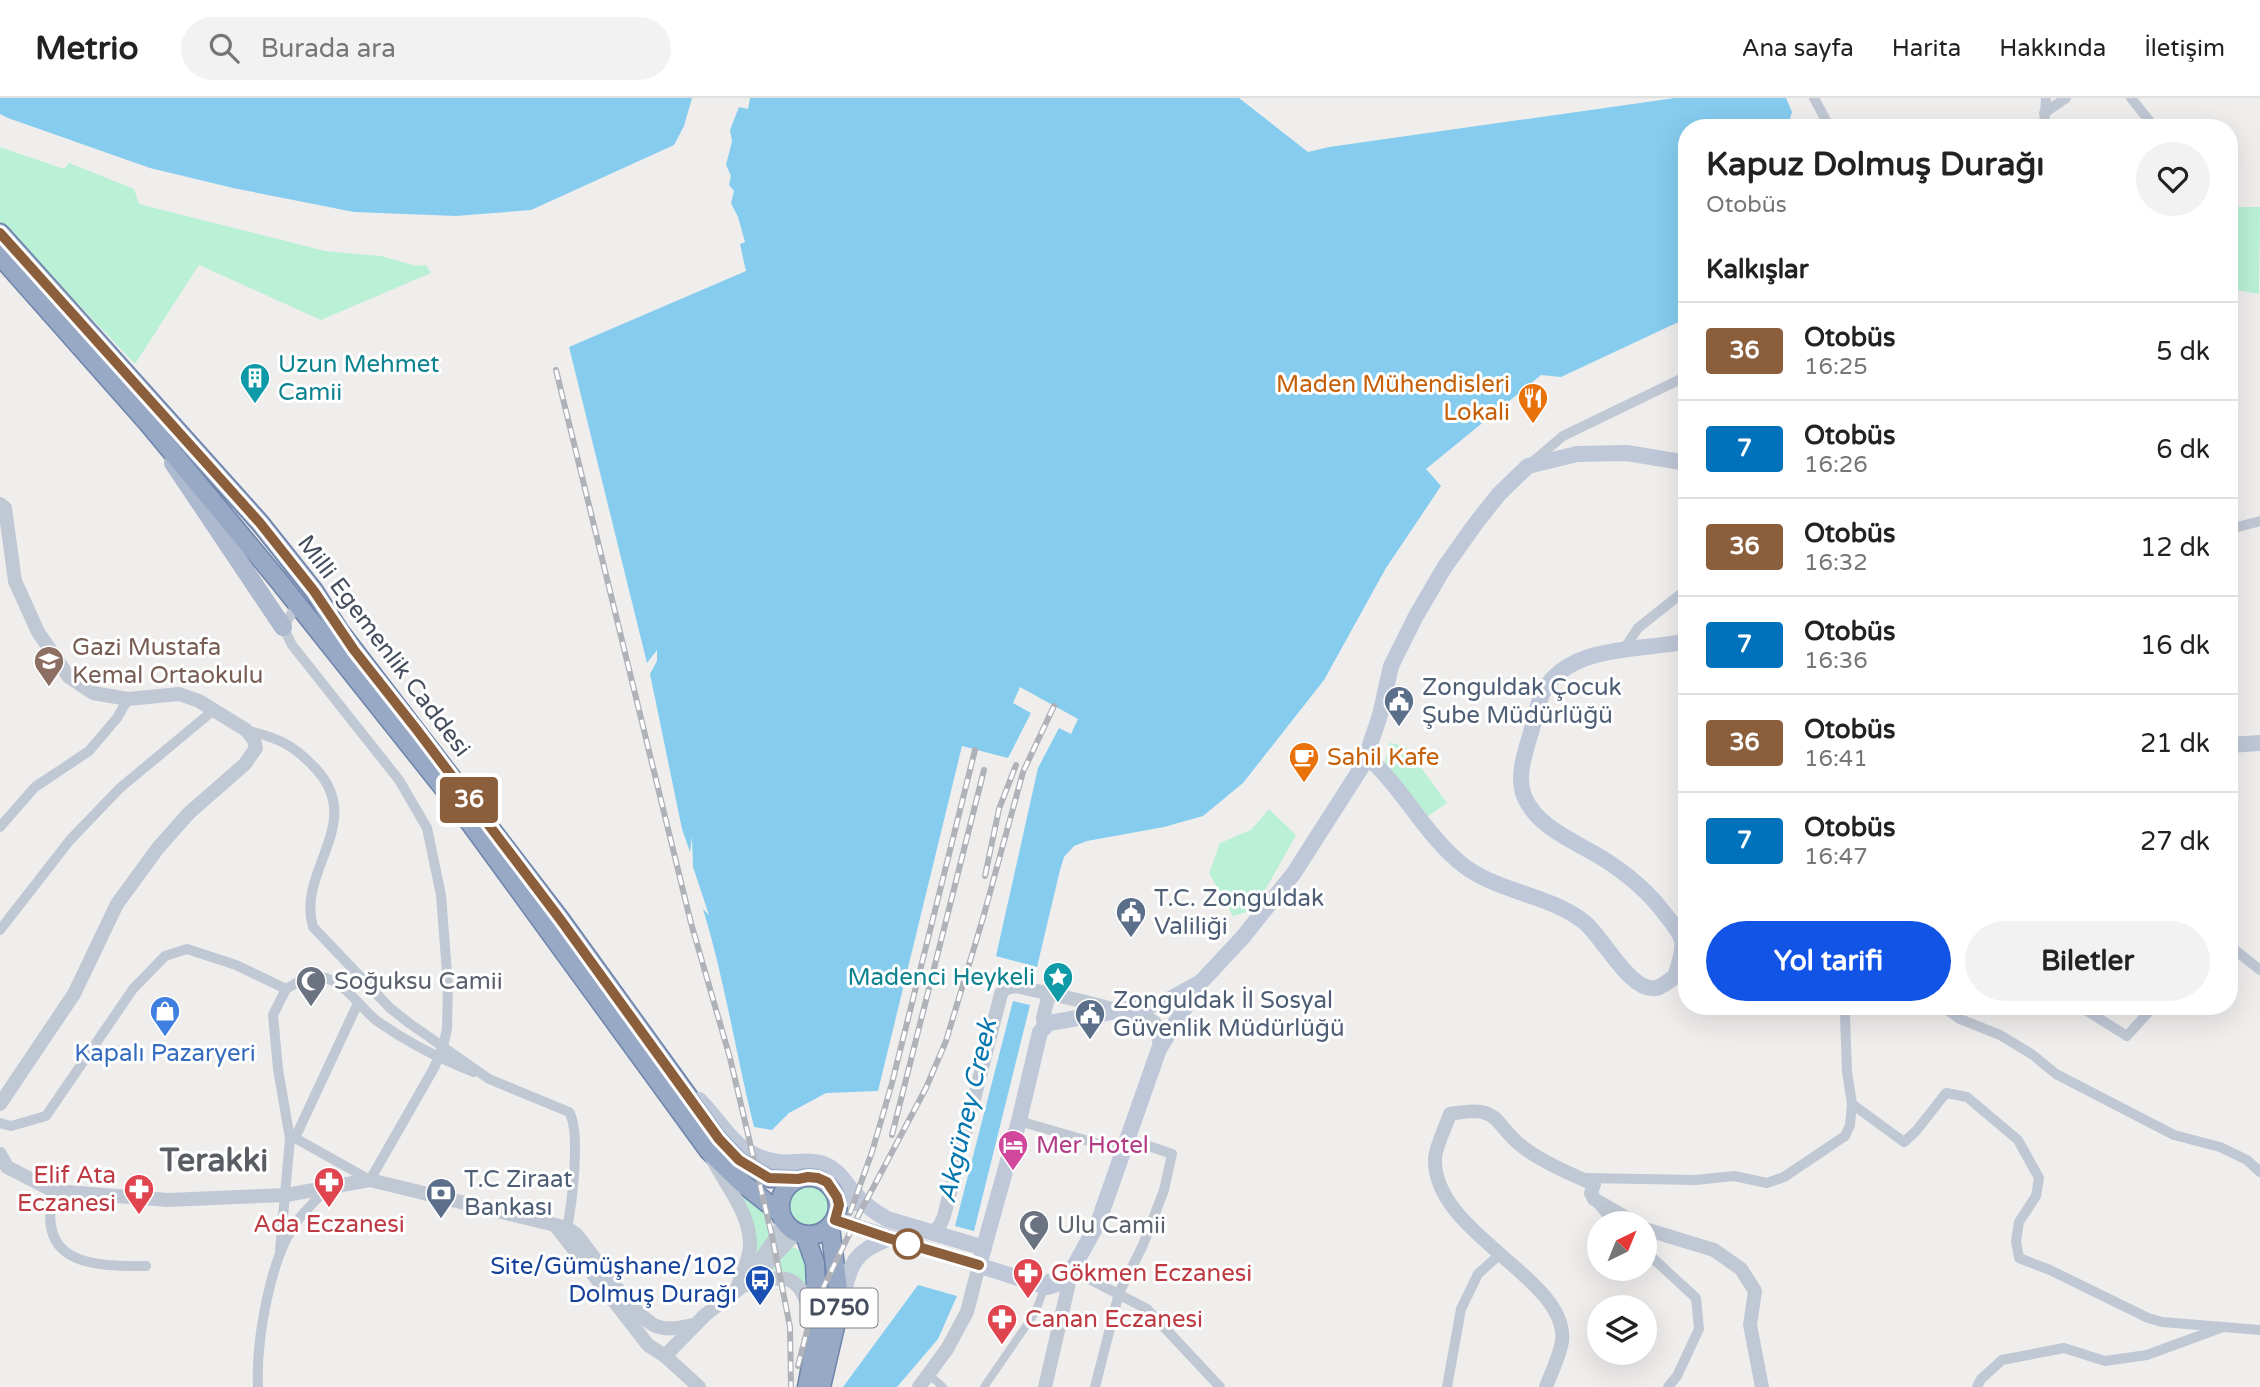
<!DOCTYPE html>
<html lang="tr">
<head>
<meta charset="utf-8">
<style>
	:root { --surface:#fff; --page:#f2f2f2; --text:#222; --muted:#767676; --line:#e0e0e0; --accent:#1154e6 }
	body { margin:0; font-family:"Varela Round",sans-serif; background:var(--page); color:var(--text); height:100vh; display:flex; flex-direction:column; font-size:26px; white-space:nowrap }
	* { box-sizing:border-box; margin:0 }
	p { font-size:23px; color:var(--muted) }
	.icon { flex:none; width:38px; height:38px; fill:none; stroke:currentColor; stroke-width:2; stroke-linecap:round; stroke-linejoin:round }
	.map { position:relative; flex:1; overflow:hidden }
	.details { position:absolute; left:1678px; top:21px; width:560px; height:896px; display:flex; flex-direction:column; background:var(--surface); border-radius:28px; box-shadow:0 7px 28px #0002 }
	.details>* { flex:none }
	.badge { padding:0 14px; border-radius:5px; font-size:24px; line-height:46px }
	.needle { width:46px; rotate:43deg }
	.fabs { position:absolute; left:1587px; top:1113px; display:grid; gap:14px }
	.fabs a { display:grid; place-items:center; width:70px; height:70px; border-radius:50%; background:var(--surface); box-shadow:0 7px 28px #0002; font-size:35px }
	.map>.badge { position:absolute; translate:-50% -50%; box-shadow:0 0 0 4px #fff }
	h2 { padding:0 28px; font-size:26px; line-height:63px }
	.round { display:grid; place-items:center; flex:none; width:74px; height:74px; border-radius:37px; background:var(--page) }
	.overview { display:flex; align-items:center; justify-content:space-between; height:119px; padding:0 28px }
	h1 { font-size:33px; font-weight:700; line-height:52px }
	.button { display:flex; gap:14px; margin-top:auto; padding:14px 28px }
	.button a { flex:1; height:80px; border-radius:42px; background:var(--accent); color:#fff; font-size:28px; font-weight:700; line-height:80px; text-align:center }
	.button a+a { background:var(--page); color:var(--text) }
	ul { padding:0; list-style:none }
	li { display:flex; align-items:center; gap:21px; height:98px; padding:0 28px; border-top:2px solid var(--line) }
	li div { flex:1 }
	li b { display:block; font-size:26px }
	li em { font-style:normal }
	li .badge { min-width:77px; font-weight:700; text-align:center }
	header { display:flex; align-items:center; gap:42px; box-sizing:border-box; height:98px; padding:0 35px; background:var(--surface); border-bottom:2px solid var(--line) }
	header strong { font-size:33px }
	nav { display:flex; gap:38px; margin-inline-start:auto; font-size:24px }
	.search { width:490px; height:63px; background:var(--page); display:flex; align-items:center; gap:18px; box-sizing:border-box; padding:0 24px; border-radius:38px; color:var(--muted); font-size:26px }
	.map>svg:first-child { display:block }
	.green { fill:#b9f0d6 }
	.water { fill:#85ccef }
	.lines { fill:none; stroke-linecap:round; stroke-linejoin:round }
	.trunk-casing { stroke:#6e84ab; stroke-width:21 }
	.pedestrian { stroke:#c0c8d4; stroke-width:8 }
	.minor { stroke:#c0c8d4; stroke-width:10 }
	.tertiary { stroke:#c0c8d4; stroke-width:14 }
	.secondary { stroke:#bfc8d8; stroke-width:16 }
	.primary { stroke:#acb9ce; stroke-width:18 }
	.trunk { stroke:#98a9c6; stroke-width:18 }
	.rail-casing { stroke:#afb2b8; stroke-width:6 }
	.rail { stroke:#fff; stroke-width:3.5; stroke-dasharray:10; stroke-linecap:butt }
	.line-casing { stroke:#fff; stroke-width:16 }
	.line { stroke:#8b5e3c; stroke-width:10 }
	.stop-dot { fill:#fff; stroke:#8b5e3c; stroke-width:3.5 }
	.labels { text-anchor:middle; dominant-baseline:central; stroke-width:6; stroke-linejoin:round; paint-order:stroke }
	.shield { fill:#fff; stroke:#7d838d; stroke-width:2 }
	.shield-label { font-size:23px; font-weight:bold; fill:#454e5c }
	.culture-label { font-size:24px; fill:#0d838f; stroke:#fff; text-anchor:start }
	.food-label { font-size:24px; fill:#c56008; stroke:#fff; text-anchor:end }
	.street-label { font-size:24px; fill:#454e5c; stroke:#fff }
	.education-label { font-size:24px; fill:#785e54; stroke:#fff; text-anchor:start }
	.service-label { font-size:24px; fill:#4e5e75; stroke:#fff; text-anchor:start }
	.worship-label { font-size:24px; fill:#5b616d; stroke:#fff; text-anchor:start }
	.shop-label { font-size:24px; fill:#366cbe; stroke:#fff }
	.hotel-label { font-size:24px; fill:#b23c85; stroke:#fff; text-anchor:start }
	.health-label { font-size:24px; fill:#be3a42; stroke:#fff; text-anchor:start }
	.transit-label { font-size:24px; fill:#164399; stroke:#fff; text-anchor:end }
	.water-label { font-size:26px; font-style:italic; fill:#0676ae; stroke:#fff }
	.district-label { font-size:32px; font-weight:bold; fill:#5a5d63; stroke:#fff }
</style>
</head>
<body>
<header>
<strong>Metrio</strong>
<div class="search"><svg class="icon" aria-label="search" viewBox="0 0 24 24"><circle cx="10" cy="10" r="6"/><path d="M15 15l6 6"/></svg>Burada ara</div>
<nav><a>Ana sayfa</a><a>Harita</a><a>Hakkında</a><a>İletişim</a></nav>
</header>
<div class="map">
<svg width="2260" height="1289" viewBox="0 0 2260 1289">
	<rect width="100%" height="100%" fill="#f0eeed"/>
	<g class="green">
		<path d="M0 49 64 71 69 65 134 91 139 106 325 153 381 158 416 168 426 167 431 175 321 222 199 167 135 266 0 124Z"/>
		<path d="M2230 109H2260L2259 196 2230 191Z"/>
		<path d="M1389 645 1405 648 1447 705 1428 718 1385 664Z"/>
		<path d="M1269 711 1296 737 1254 812 1233 818 1209 775 1220 745 1251 732Z"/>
		<circle cx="809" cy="1108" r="25"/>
		<path d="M729 1084 764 1112 770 1142 754 1162Z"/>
		<path d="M794 1149 805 1156 809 1190 794 1177 769 1171 787 1152Z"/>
	</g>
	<g class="water">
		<path d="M0 0H692L684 28 674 47 531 112 456 118 354 114 233 90 150 70 8 20 0 16Z"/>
		<path d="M750 0H1239L1308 54 1329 49 1675 0H1786L1792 14 1787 30H1687V220L1561 279 1541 277 1426 371 1441 388 1386 470 1324 582 1243 685 1203 718 1164 729 1087 743 1074 748 1064 759 1060 772 1037 869 996 858 1038 670 1059 630 1071 636 1078 621 1020 589 1013 605 1031 615 1008 660 962 648 878 993 826 995 789 1015 772 1032 754 1029C736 957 725 883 703 811L709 817 693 769 692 739 690 754 682 731 650 576 657 563V552L647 565 569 249 746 173 740 146 745 144 738 119 731 105 734 93 729 87 731 78 726 67 732 43 730 32 739 9 748 11Z"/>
		<path d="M1013 903 1030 907 974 1133 955 1128Z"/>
		<path d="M918 1187 957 1198 938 1241 897 1289H843Z"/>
	</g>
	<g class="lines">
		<g class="trunk-casing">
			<g id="trunk">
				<path d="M0 135 260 425 314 493 340 534 560 821 719 1041 739 1062 769 1080 798 1081"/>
				<path d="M0 158 147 324 279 483 457 707 709 1053 741 1084 780 1115"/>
				<circle cx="809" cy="1108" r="29"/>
				<path d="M805 1137 815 1165 817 1212 816 1242 807 1289"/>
				<path d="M821 1289 840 1207 830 1129"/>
			</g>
		</g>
		<g class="pedestrian">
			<path d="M928 1276 943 1289"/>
			<path d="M984 1289 1035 1215 1048 1180"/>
		</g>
		<g class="minor">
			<path d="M1814 0 1830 30"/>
			<path d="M2131 0 2155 30"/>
			<path d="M2044 15 2066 0"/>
			<path d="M2044 30 2046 0"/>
			<path d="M2230 335V342"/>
			<path d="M1530 366 1563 338 1687 278"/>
			<path d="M2230 431 2260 423"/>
			<path d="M1624 551 1638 530 1687 491"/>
			<path d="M246 632C278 640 293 646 316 671 366 725 296 773 313 829L390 910 409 925 489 981 569 1014C581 1033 572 1106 567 1130"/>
			<path d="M0 729 35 689 89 653 117 620 128 601"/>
			<path d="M0 832 70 742 120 690 215 611"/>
			<path d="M2230 848 2260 872"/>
			<path d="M1941 908 1960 921 2000 937 2033 957 2056 976 2174 1037 2220 1049 2247 1062 2260 1074"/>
			<path d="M2079 908 2127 938 2154 908"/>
			<path d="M1852 1006 1904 1044 1916 1033 1946 995 1967 999 2018 1042 2039 1080 2036 1098 2019 1124 2016 1143 2019 1160 2050 1172 2148 1220 2162 1224 2260 1232"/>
			<path d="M1019 1023 1123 1053"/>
			<path d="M0 1025 11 1028 46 1018 133 891 165 858 187 851 236 867 286 891C297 885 308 876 321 879 344 882 360 910 377 923 407 944 439 961 474 974"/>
			<path d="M295 1040 358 905"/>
			<path d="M290 1041 295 1040 370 1082 434 970 443 948 447 931 448 888 441 797 427 730 399 682 292 547 283 529 297 507"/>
			<path d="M1586 1080 1696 1082 1734 1078 1767 1085 1784 1079 1845 1038 1850 1027 1852 1006 1847 974 1845 917 1847 908"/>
			<path d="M54 1093C35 1165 90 1169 146 1168"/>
			<path d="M1598 1106 1614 1125"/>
			<path d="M280 1152 290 1041 278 971 273 917 286 891"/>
			<path d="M1645 1153 1696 1200 1699 1231 1677 1278 1668 1289"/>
			<path d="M1072 1172 1147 1211 1220 1289"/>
			<path d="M258 1289C256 1243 270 1158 298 1122 307 1110 318 1100 328 1090"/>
			<path d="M1095 1289 1119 1195 1143 1147 1164 1092 1172 1056 1128 1041"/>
			<path d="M1447 1289 1461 1211 1478 1176 1499 1157"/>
			<path d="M1977 1289 1981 1281 2002 1262 2064 1250 2105 1263 2147 1257 2223 1229"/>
		</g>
		<g class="tertiary">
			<path d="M0 406 5 410 15 483 38 534 69 579 93 595 128 601 179 596 199 603 246 632 254 642 256 650 245 666 189 715 158 750 117 806 74 896 0 1006"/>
			<path d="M1044 930 1043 920 1049 896"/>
			<path d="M0 1056 7 1069 54 1093 168 1102 286 1097 370 1082 555 1127 567 1130 576 1136C594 1158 633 1218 656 1228 669 1233 682 1229 694 1227"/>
			<path d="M710 1056C723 1085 751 1114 750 1148 749 1162 742 1177 737 1190"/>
			<path d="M555 1127 648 1247 665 1258 699 1289"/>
			<path d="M1645 1131 1714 1152 1741 1171 1755 1193 1750 1227 1762 1289"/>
			<path d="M933 1135 940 1127 944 1118 1001 896 1005 890 1016 888 1086 904 1149 921C1162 927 1159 940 1159 951"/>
			<path d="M758 1165 777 1138 783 1123"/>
			<path d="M748 1187C790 1173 802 1179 812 1223"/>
			<path d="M665 1258 705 1217 757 1177 796 1135"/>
			<path d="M919 1289 947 1251 967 1214 979 1167"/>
			<path d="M1045 1289 1072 1172"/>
			<path d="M1546 1289C1551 1275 1560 1258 1562 1243 1569 1180 1433 1136 1435 1061 1435 1050 1446 1028 1450 1016 1503 1006 1491 1025 1524 1050 1543 1064 1572 1077 1594 1086L1591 1095 1594 1101 1635 1125"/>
		</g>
		<g class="secondary">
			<path d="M2230 647 2260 645"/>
			<path d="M1368 653 1380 617 1391 568 1416 518 1444 470 1476 425 1499 396 1528 368 1577 356 1627 355 1687 365"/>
			<path d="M1374 665C1405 695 1425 735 1458 763 1493 794 1546 795 1583 823 1602 837 1630 895 1656 890 1662 889 1669 882 1675 879 1678 868 1684 855 1682 843 1680 833 1671 824 1665 816 1648 793 1626 775 1602 760 1575 743 1537 730 1524 698 1516 677 1526 652 1532 631 1536 617 1539 597 1548 586 1579 546 1643 553 1687 543"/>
			<path d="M699 1002C727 1030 734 1057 778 1064 794 1066 810 1060 826 1067 839 1073 845 1084 853 1094 863 1105 874 1114 887 1121"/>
			<path d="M833 1092 859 1106"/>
			<path d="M879 1116 887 1121 984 1150"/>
			<path d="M835 1122 1047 1189 1057 1186 1072 1172 1098 1125 1159 951 1201 884 1243 839 1294 775 1363 667"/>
			<path d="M979 1167 1019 1023 1040 934 1049 925 1163 905 1199 885"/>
			<path d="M841 1205C850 1170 851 1154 888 1141"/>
		</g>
		<path class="primary" d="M173 365 283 529"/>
		<use href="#trunk" class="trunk"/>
		<g class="rail-casing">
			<g id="rail">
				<path d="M556 272 691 825 730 960 772 1138 790 1229 791 1289"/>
				<path d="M985 778 999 711 1016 667"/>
				<path d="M892 1037 984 672"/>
				<path d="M850 1115 872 1054 892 985 975 652"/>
				<path d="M798 1268 809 1225 824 1188 857 1120 926 990 946 943 983 820 1023 674 1054 608"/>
			</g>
		</g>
		<use href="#rail" class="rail"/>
	</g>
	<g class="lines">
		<g class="line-casing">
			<path id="line" d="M0 135 260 425 314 493 354 552 417 632 560 821 719 1041 739 1062 769 1080 798 1081 808 1079 818 1080 827 1084 837 1099 839 1107 835 1122 888 1140 979 1167"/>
		</g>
		<use href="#line" class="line"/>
	</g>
	<defs>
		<g id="building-pin" transform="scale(1.575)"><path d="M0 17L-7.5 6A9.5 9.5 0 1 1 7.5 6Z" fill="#0f9aa8" stroke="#fff"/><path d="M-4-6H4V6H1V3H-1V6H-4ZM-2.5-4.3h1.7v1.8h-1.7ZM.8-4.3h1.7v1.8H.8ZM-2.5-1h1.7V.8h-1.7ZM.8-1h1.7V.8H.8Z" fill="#fff"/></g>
		<g id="restaurant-pin" transform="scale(1.575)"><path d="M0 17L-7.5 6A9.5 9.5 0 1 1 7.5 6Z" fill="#e8710a" stroke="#fff"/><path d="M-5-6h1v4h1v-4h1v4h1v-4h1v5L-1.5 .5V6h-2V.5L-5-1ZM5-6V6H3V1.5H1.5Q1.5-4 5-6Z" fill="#fff"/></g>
		<g id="school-pin" transform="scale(1.575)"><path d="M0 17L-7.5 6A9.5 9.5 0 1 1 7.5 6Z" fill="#8d6e63" stroke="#fff"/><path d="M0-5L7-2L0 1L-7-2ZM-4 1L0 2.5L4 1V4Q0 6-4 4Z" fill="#fff"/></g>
		<g id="civic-pin" transform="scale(1.575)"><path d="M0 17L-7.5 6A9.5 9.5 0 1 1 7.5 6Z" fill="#5c6f8a" stroke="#fff"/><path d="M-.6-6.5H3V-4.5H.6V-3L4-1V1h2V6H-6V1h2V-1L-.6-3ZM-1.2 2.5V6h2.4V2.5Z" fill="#fff"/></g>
		<g id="cafe-pin" transform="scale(1.575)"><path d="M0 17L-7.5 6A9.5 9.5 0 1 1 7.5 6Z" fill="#e8710a" stroke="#fff"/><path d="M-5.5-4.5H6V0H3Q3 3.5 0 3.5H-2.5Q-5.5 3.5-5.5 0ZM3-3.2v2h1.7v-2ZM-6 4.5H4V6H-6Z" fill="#fff"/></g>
		<g id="sight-pin" transform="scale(1.575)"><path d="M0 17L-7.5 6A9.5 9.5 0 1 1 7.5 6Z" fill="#0f9aa8" stroke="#fff"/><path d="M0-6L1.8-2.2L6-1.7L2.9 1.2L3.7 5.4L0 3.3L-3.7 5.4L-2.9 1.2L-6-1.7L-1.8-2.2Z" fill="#fff"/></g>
		<g id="mosque-pin" transform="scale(1.575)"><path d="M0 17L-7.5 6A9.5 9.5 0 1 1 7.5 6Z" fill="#6b7280" stroke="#fff"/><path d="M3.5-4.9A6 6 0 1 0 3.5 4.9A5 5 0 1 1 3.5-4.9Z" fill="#fff"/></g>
		<g id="shop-pin" transform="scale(1.575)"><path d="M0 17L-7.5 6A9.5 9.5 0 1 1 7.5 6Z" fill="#3f7fe0" stroke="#fff"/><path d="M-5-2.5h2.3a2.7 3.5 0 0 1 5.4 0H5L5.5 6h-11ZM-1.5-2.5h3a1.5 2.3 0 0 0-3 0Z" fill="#fff"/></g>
		<g id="hotel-pin" transform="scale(1.575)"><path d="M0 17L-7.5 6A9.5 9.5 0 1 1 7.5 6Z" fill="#d1479c" stroke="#fff"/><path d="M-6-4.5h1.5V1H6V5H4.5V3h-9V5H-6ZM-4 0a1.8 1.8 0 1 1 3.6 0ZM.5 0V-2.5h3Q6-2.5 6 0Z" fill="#fff"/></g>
		<g id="pharmacy-pin" transform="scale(1.575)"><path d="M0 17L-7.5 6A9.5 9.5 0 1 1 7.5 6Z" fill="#e0444e" stroke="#fff"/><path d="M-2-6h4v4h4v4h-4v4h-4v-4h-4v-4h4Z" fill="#fff"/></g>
		<g id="bank-pin" transform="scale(1.575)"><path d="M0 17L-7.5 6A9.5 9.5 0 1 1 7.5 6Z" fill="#5c6f8a" stroke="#fff"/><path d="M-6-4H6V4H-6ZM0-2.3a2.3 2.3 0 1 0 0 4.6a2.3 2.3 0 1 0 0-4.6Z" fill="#fff"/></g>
		<g id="bus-pin" transform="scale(1.575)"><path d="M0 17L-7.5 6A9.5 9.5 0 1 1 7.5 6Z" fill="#1a4fb4" stroke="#fff"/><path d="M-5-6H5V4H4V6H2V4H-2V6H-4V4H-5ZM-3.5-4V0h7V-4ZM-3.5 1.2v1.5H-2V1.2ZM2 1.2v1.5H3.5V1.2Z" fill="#fff"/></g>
	</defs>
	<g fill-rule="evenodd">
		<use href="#building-pin" x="255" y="280"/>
		<use href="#restaurant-pin" x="1533" y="300"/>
		<use href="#school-pin" x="49" y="563"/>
		<use href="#civic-pin" x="1399" y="603"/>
		<use href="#cafe-pin" x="1304" y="659"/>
		<use href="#civic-pin" x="1131" y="814"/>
		<use href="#sight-pin" x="1058" y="879"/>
		<use href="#mosque-pin" x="311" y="883"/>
		<use href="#shop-pin" x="165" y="913"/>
		<use href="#civic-pin" x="1090" y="916"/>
		<use href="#hotel-pin" x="1013" y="1047"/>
		<use href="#pharmacy-pin" x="329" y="1084"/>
		<use href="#pharmacy-pin" x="139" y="1091"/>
		<use href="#bank-pin" x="441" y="1095"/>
		<use href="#mosque-pin" x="1034" y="1127"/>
		<use href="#pharmacy-pin" x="1028" y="1175"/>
		<use href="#bus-pin" x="760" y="1182"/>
		<use href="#pharmacy-pin" x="1002" y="1221"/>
	</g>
	<circle class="stop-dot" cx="908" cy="1146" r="14"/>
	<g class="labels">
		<rect class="shield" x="800.5" y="1190.5" width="77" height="39" rx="5"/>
		<g class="shield-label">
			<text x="839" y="1210">D750</text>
		</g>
		<g class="culture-label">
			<text x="278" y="266">Uzun Mehmet<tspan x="278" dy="28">Camii</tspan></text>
			<text x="1035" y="879" text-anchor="end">Madenci Heykeli</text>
		</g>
		<g class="food-label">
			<text x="1510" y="286">Maden Mühendisleri<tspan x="1510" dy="28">Lokali</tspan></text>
			<text x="1327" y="659" text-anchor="start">Sahil Kafe</text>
		</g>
		<g class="street-label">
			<text transform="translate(384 548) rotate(53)">Milli Egemenlik Caddesi</text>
		</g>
		<g class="education-label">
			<text x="72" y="549">Gazi Mustafa<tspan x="72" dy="28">Kemal Ortaokulu</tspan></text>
		</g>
		<g class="service-label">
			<text x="1422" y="589">Zonguldak Çocuk<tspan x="1422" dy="28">Şube Müdürlüğü</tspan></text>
			<text x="1154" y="800">T.C. Zonguldak<tspan x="1154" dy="28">Valiliği</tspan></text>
			<text x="1113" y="902">Zonguldak İl Sosyal<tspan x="1113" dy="28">Güvenlik Müdürlüğü</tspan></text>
			<text x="464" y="1081">T.C Ziraat<tspan x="464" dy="28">Bankası</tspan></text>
		</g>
		<g class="worship-label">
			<text x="334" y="883">Soğuksu Camii</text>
			<text x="1057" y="1127">Ulu Camii</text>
		</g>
		<g class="shop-label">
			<text x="165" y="955">Kapalı Pazaryeri</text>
		</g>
		<g class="hotel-label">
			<text x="1036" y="1047">Mer Hotel</text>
		</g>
		<g class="health-label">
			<text x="116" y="1077" text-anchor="end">Elif Ata<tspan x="116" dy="28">Eczanesi</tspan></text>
			<text x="329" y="1126" text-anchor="middle">Ada Eczanesi</text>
			<text x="1051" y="1175">Gökmen Eczanesi</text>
			<text x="1025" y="1221">Canan Eczanesi</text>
		</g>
		<g class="transit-label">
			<text x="737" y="1168">Site/Gümüşhane/102<tspan x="737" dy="28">Dolmuş Durağı</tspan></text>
		</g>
		<g class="water-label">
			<text transform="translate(967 1013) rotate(-77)">Akgüney Creek</text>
		</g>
		<g class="district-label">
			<text x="214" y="1063">Terakki</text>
		</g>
	</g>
</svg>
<div class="fabs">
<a><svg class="needle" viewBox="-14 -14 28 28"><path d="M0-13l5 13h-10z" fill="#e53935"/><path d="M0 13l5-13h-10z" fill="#767676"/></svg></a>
<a><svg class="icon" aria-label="layers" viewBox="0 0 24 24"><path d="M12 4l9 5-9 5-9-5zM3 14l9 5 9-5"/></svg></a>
</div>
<b class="badge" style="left:469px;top:702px;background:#8b5e3c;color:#fff">36</b>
<section class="details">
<div class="overview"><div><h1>Kapuz Dolmuş Durağı</h1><p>Otobüs</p></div><a class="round"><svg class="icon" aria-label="heart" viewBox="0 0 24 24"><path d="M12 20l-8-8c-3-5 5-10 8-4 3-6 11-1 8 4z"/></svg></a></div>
<h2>Kalkışlar</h2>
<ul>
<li><span class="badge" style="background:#8b5e3c;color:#fff">36</span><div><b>Otobüs</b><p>16:25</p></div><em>5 dk</em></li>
<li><span class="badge" style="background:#0072bc;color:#fff">7</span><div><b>Otobüs</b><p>16:26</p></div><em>6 dk</em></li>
<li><span class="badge" style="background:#8b5e3c;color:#fff">36</span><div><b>Otobüs</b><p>16:32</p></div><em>12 dk</em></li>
<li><span class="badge" style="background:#0072bc;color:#fff">7</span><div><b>Otobüs</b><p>16:36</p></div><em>16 dk</em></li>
<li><span class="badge" style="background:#8b5e3c;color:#fff">36</span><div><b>Otobüs</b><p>16:41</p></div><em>21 dk</em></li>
<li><span class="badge" style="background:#0072bc;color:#fff">7</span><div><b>Otobüs</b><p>16:47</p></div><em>27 dk</em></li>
</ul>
<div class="button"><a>Yol tarifi</a><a>Biletler</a></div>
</section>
</div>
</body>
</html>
